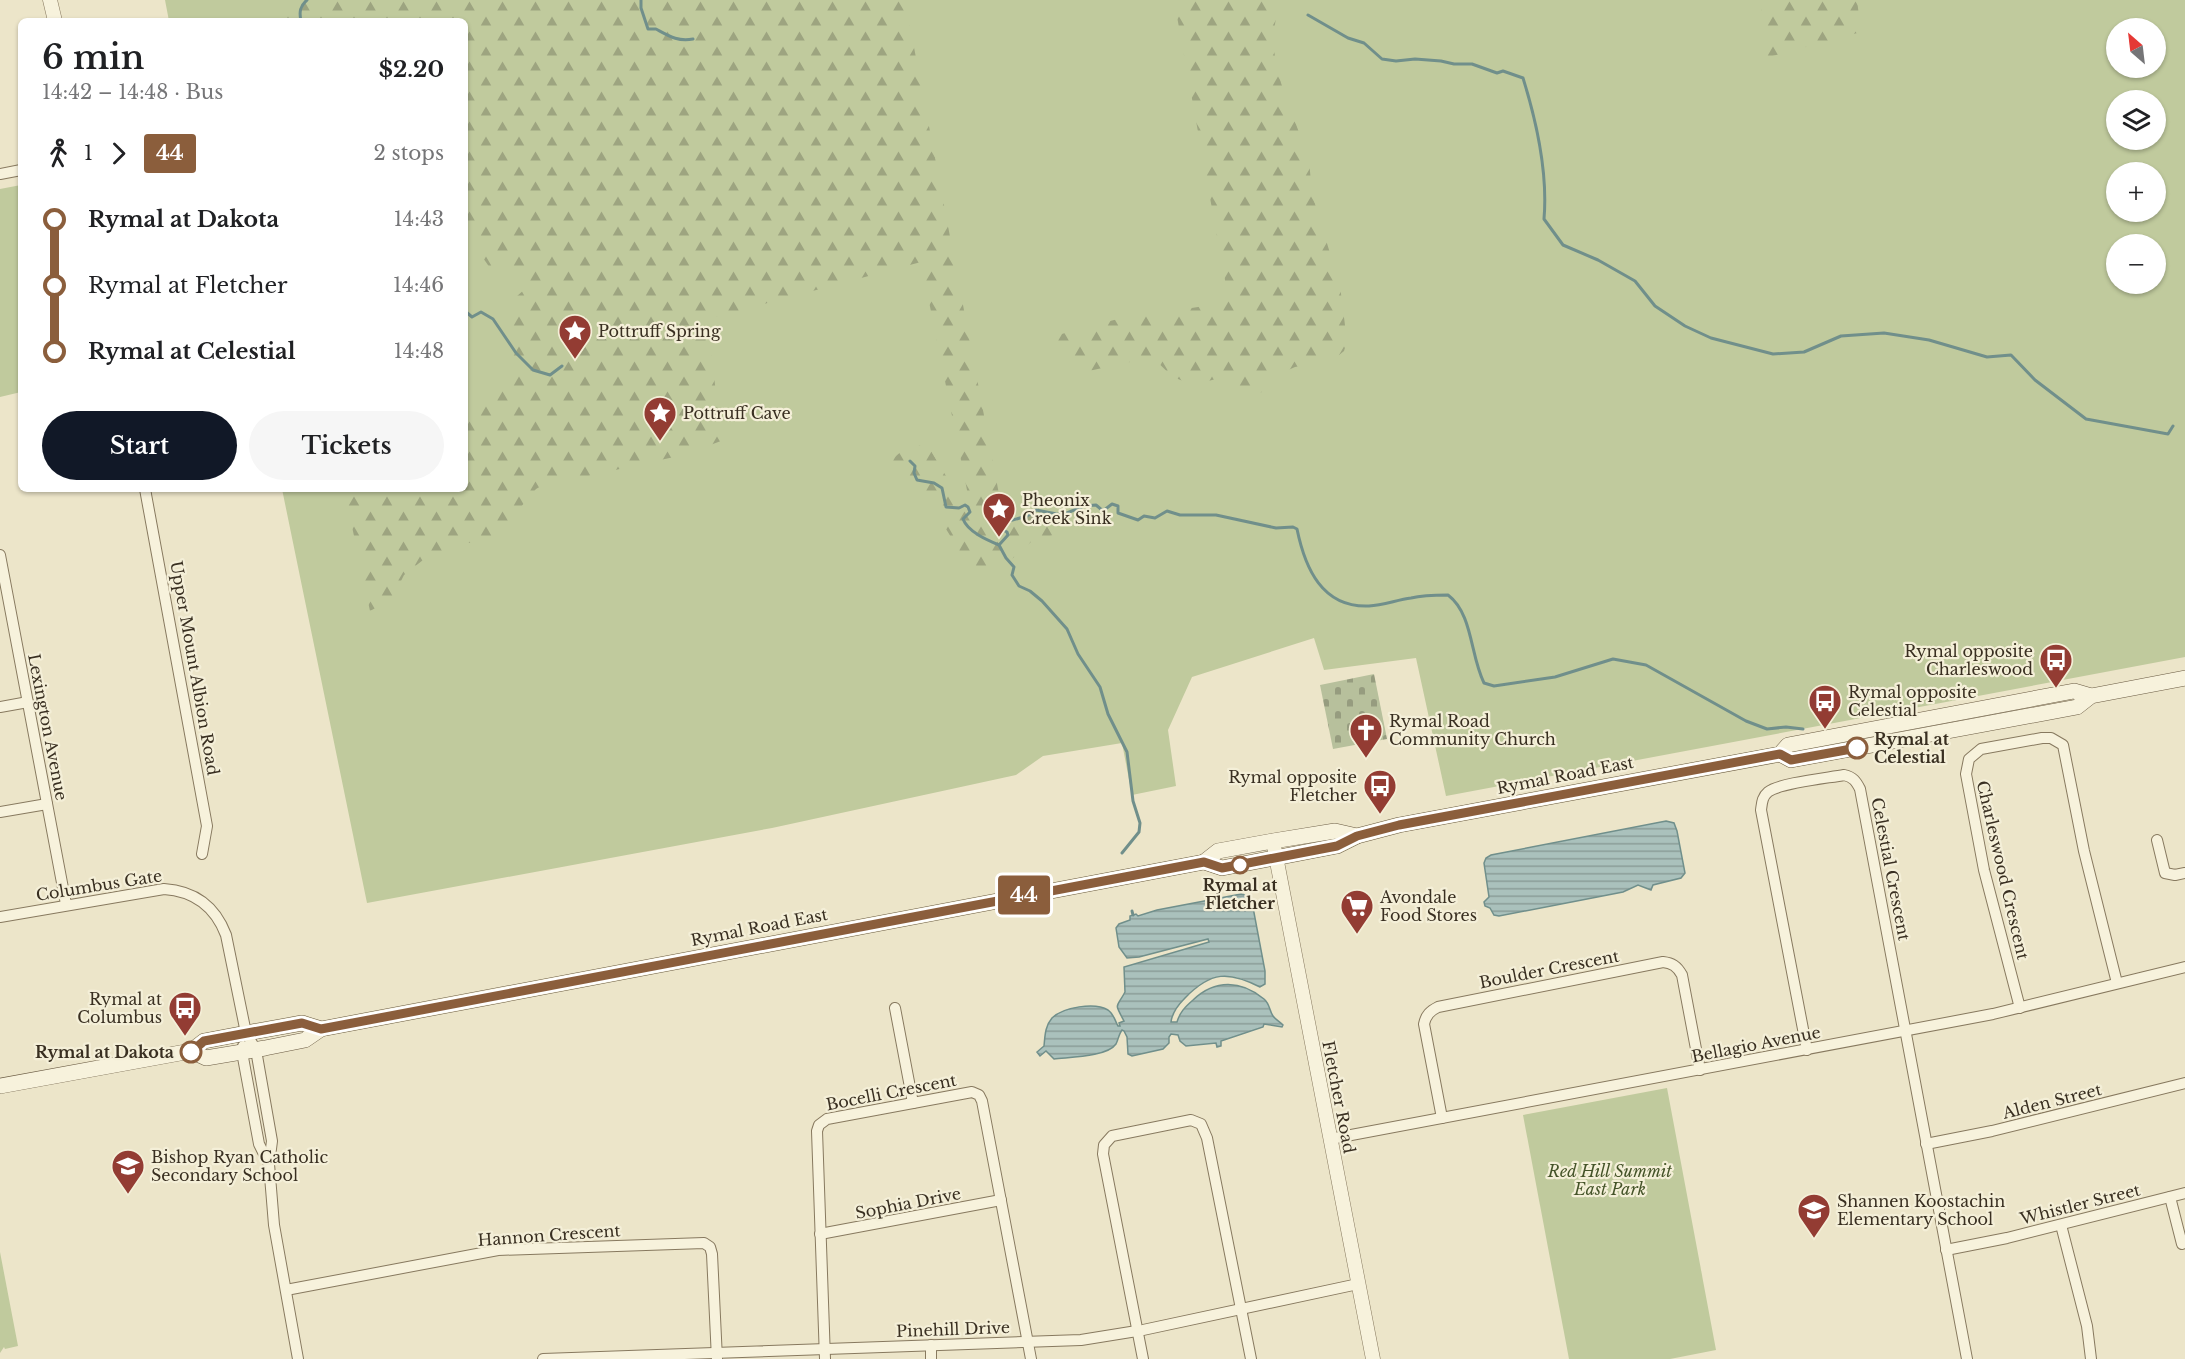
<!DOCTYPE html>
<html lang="en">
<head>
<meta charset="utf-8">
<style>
	:root { --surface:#fff; --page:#f6f6f6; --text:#202124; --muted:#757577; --accent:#111827 }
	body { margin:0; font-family:"Libre Baskerville",serif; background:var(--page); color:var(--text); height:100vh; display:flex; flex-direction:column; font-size:22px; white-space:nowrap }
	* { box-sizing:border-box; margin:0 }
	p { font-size:20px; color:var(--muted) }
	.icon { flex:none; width:33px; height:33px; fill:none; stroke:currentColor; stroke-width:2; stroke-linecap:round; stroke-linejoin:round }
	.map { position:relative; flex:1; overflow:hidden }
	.details { position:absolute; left:18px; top:18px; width:450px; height:474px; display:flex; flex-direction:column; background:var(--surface); border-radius:9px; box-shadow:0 2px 4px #0004 }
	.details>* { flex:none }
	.badge { padding:0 12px; border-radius:4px; font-size:21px; line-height:39px }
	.needle { width:39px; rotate:332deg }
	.controls { position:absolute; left:2106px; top:18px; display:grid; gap:12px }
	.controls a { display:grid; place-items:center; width:60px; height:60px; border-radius:50%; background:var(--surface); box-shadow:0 2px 4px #0004; font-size:30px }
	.map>.badge { position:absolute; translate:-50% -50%; box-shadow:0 0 0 3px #fff }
	.legs { display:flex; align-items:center; gap:9px; height:66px; padding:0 24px; font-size:20px }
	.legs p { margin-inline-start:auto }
	.head { display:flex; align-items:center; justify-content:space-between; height:102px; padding:0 24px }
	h1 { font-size:33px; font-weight:600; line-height:45px }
	.primary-button { display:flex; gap:12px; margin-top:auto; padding:12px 24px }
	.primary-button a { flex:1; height:69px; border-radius:36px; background:var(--accent); color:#fff; font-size:24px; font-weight:600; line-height:69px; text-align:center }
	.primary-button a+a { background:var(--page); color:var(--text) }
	ul { padding:0 24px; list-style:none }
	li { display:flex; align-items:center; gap:21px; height:66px; font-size:22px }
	li i { display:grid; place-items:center; width:9px; height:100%; margin:0 8px; background:currentColor }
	li i::after { content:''; width:15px; height:15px; margin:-8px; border:4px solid; border-radius:50%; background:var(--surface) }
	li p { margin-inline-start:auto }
	li:first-child i { background:linear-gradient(#0000 50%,currentColor 0) }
	li:last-child i { background:linear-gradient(currentColor 50%,#0000 0) }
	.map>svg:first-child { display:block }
	.green { fill:#c0ca9d; fill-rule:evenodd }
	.forest { fill:url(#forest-firs) }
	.cemetery { fill:url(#cemetery-stones) }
	.water { fill:url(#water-rules); stroke:#708f8b; stroke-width:1.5 }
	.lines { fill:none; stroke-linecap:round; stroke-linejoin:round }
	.stream { stroke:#708f8b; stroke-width:3 }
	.minor-casing { stroke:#87795f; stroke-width:12 }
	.tertiary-casing { stroke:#87795f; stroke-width:15 }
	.secondary-casing { stroke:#695a42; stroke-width:16 }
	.minor { stroke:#f7f2dc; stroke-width:10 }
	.tertiary { stroke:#f7f2dc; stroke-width:14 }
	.secondary { stroke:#f7f2dc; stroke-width:15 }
	.line-1-casing { stroke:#fff; stroke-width:14 }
	.line-1 { stroke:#8b5e3c; stroke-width:9 }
	.stop-1-dot { fill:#fff; stroke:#8b5e3c; stroke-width:3 }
	.labels { text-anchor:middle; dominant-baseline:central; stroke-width:4.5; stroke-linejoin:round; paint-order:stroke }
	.poi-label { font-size:16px; fill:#392f21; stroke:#f4efd8; text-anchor:start }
	.street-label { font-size:16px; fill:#392f21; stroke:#f4efd8 }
	.stop-label { font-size:16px; font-weight:bold; fill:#392f21; stroke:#f4efd8; text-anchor:start }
	.park-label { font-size:16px; font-style:italic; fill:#455429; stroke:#f4efd8 }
</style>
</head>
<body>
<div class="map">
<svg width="2185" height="1359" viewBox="0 0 2185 1359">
	<defs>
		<pattern id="forest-firs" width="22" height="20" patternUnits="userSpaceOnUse" patternTransform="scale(1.5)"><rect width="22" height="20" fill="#c0ca9d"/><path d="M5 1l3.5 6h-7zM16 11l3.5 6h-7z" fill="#9da480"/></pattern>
		<pattern id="cemetery-stones" width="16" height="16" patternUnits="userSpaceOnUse" patternTransform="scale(1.5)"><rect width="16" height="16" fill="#b7c09c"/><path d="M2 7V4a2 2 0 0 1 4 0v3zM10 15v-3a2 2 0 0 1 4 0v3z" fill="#969c7f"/></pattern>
		<pattern id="water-rules" width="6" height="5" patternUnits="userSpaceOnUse" patternTransform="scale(1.5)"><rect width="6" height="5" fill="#aac1bc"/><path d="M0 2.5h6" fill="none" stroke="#8b9d98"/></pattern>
	</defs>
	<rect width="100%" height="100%" fill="#ece5c9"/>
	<g class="green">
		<path d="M165 0H2185V657L1446 796 1416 658 1324 670 1314 638 1192 677 1168 730 1176 786 1132 795 1122 743 1043 756 1016 775 772 828 367 903 282 489H465V21H169ZM2116 28H2156V68H2116ZM2116 100H2156V140H2116ZM2116 172H2156V212H2116ZM2116 244H2156V284H2116Z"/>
		<path d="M21 185V392L0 397V189Z"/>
		<path d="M1667 1088 1716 1350 1670 1359H1569L1523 1115Z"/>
		<path d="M0 1252 18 1346 5 1349 4 1347 0 1353Z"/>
	</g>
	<g class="forest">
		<path d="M276 0H905L1002 510 1010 512 1043 497 1067 498 1082 519 1075 529 1032 541 1012 559 986 571 965 560 935 511 909 490 889 462 903 450 922 445 931 451 955 491 968 495 921 262 708 319 721 441 683 455 579 478H555L536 489 494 539 455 545 423 560 404 575 392 599 370 611 344 489H465V415L506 382 514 363 505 330 514 315 508 304 525 289 529 266 490 268 481 255 484 240 465 223V21H288Z"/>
		<path d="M1174 0H1279L1272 42 1281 83 1309 160 1312 194 1340 286 1347 341 1344 351 1333 360 1295 367 1277 375 1270 387 1255 396 1222 377C1188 388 1177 384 1153 357L1084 372 1054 336 1114 320 1211 305 1227 291Z"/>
		<path d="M1761 0H1857L1861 32 1765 58Z"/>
	</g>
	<path class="cemetery" d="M1374 674 1387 739 1333 749 1320 685Z"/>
	<g class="water">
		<path d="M1666 821 1674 823 1677 831 1685 873 1681 878 1653 885 1651 890 1638 885 1623 892 1499 916 1494 915 1490 908 1485 906 1484 902 1489 897 1484 863 1486 858 1491 855Z"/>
		<path d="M1241 894 1249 896 1252 902 1265 971V984L1260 987C1229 971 1211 971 1185 998 1178 1005 1172 1013 1171 1022H1177C1180 1012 1185 1007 1193 1000 1215 979 1241 980 1264 999 1270 1004 1269 1010 1273 1016 1275 1019 1280 1022 1283 1025L1282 1027 1264 1024 1263 1027 1221 1041V1046L1217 1047 1216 1043 1186 1046 1180 1041 1178 1035 1171 1034 1169 1037V1043L1163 1049 1132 1056 1128 1054 1127 1037 1124 1031 1122 1030C1119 1034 1118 1040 1116 1044 1107 1057 1069 1057 1054 1059L1046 1051 1040 1056 1037 1052 1044 1046C1045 1036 1045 1026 1052 1018 1063 1007 1095 1002 1108 1010 1114 1014 1115 1021 1118 1026H1120L1119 1023 1124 1021C1114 1002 1116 1009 1125 992L1124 967 1209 942 1208 939 1139 957 1127 958 1119 947 1116 928 1119 924 1130 920V916L1136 914 1138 916 1157 910Z"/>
	</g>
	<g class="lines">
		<g class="stream">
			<path d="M641 0V8L648 29H656C669 36 678 42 693 39"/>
			<path d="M1308 15 1348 38 1364 43 1382 59 1396 61 1415 59 1441 61 1454 64H1472L1497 73 1503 71 1523 78C1537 123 1548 172 1544 219L1563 245 1598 260 1635 281 1655 306 1685 326 1711 338 1773 354 1804 352 1841 336 1884 333 1929 340 1987 357 2011 355 2035 380 2086 419 2168 434 2173 426"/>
			<path d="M301 21C299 12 300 6 307 0"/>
			<path d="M465 311 472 317 481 312 493 319 516 353 533 370 550 375 562 366"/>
			<path d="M910 461 915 466 914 473 917 480 934 483 942 488 946 507 959 508 965 505 968 507 970 512 963 519C968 532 987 540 999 545L1006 558 1014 567 1012 575 1019 586 1030 591 1042 601 1067 629 1078 654 1100 687 1108 714 1127 752 1133 801 1140 823 1139 832 1122 853"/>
			<path d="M999 545 1008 535 1007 532 999 528 1002 523 1027 516 1036 510 1062 515 1084 506 1096 505 1103 511 1112 504 1118 506V513L1138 520 1144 516 1155 518 1167 511 1180 515H1216L1276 528 1293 527 1297 529C1305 568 1322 608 1369 606 1383 605 1397 600 1411 598 1423 595 1436 595 1448 595 1473 614 1470 655 1484 683L1494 686 1555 677 1613 659 1646 665 1746 721 1767 729 1786 727 1803 729"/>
			<path d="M1132 911 1133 915"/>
		</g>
		<g class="minor-casing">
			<g id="minor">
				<path d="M0 174 21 170"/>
				<path d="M145 489 207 826 202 854"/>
				<path d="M0 555 66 904"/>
				<path d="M0 707 28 702"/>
				<path d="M0 812 47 804"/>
				<path d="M2157 840 2165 873 2175 875 2185 873"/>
				<path d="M0 917 164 889C194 891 215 906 226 935L246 1033 256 1050 272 1141 269 1164 274 1225 298 1359"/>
				<path d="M895 1008 913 1103"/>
				<path d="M2020 1008 1984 870 1966 774 1969 759 1981 749 2042 738H2051L2063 745 2084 851 2117 983"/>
				<path d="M243 1046 242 1052 259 1144 269 1164"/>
				<path d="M1807 1050 1761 810C1762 803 1762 797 1768 792 1779 783 1828 778 1844 775 1853 777 1856 781 1860 789L1967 1359"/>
				<path d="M1442 1118 1424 1024C1426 1015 1430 1011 1438 1007L1663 962C1672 963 1677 966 1682 975L1700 1070"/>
				<path d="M1330 1139 1993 1014 2185 967"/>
				<path d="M1926 1144 1992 1131 2185 1083"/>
				<path d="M2170 1197 2182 1244"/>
				<path d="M2061 1225 2087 1326 2091 1359"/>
				<path d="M820 1234 1001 1200"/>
				<path d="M1946 1250 2007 1238 2185 1193"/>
				<path d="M286 1290 498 1250 704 1243 710 1247 712 1254 717 1359"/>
				<path d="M931 1345V1359"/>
				<path d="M543 1359 1081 1340 1143 1330 1358 1284"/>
				<path d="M825 1359 817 1131 819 1125 827 1119 972 1092 979 1095 982 1101 1031 1359"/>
				<path d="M1143 1359 1103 1154 1104 1145 1112 1136 1191 1120 1201 1124 1207 1138 1251 1359"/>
			</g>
		</g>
		<g class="tertiary-casing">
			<g id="tertiary">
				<path d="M50 0 55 21"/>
				<path d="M1273 841 1373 1359"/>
			</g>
		</g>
		<g class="secondary-casing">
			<g id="secondary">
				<path d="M1780 754 1791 760 2077 707 2091 696 2185 678"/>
				<path d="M1204 862 1218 851 1273 841 1335 831 1357 836"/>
				<path d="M191 1051 206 1058 265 1048 305 1040 321 1029 1204 862 1222 868 1337 846 1357 836 1399 825 1780 754 1788 745 2074 691 2091 696"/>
				<path d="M0 1086 191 1051 204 1041 246 1033 302 1023 321 1029"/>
			</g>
		</g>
		<use href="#minor" class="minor"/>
		<use href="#tertiary" class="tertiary"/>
		<use href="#secondary" class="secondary"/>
	</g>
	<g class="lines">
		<g class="line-1-casing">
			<path id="line-1" d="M191 1052 204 1041 302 1023 321 1029 1204 862 1222 868 1337 846 1357 836 1399 825 1780 754 1791 760 1857 748"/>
		</g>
		<use href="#line-1" class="line-1"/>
	</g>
	<defs>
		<g id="sight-pin" transform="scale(1.725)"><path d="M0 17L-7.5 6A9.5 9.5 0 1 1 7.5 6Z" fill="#933c33" stroke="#f4efd8"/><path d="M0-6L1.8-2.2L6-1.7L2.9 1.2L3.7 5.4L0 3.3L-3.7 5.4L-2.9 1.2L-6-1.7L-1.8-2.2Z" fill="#fff"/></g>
		<g id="bus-pin" transform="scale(1.725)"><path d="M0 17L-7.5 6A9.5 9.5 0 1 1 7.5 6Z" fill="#933c33" stroke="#f4efd8"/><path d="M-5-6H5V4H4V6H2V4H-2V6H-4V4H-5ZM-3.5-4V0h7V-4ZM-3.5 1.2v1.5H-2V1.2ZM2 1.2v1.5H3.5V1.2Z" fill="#fff"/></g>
		<g id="church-pin" transform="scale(1.725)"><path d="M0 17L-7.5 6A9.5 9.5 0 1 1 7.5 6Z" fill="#933c33" stroke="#f4efd8"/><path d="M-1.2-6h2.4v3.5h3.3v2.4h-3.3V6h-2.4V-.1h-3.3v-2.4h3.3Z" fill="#fff"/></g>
		<g id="supermarket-pin" transform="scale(1.725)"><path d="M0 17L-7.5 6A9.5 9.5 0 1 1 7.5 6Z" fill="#933c33" stroke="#f4efd8"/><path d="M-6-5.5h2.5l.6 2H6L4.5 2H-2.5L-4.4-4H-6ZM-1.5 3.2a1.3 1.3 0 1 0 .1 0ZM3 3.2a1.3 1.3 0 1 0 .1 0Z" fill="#fff"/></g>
		<g id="school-pin" transform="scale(1.725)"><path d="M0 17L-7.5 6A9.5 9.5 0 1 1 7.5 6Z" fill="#933c33" stroke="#f4efd8"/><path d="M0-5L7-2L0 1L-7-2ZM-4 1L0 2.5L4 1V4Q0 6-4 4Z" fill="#fff"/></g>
	</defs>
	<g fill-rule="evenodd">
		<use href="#sight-pin" x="575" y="331"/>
		<use href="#sight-pin" x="660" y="413"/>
		<use href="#sight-pin" x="999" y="509"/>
		<use href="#bus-pin" x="2056" y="660"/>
		<use href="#bus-pin" x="1825" y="701"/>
		<use href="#church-pin" x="1366" y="730"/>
		<use href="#bus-pin" x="1380" y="786"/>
		<use href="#supermarket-pin" x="1357" y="906"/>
		<use href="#bus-pin" x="185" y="1008"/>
		<use href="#school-pin" x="128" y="1166"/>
		<use href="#school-pin" x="1814" y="1210"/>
	</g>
	<g class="stop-1-dot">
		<circle cx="1857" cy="748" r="10"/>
		<circle cx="1240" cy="865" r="8"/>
		<circle cx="191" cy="1052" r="10"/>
	</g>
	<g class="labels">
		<g class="poi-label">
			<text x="598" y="331">Pottruff Spring</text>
			<text x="683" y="413">Pottruff Cave</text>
			<text x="1022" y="500">Pheonix<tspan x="1022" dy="18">Creek Sink</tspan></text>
			<text x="2033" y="651" text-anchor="end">Rymal opposite<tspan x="2033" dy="18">Charleswood</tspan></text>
			<text x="1848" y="692">Rymal opposite<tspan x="1848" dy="18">Celestial</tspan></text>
			<text x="1389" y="721">Rymal Road<tspan x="1389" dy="18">Community Church</tspan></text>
			<text x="1357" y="777" text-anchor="end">Rymal opposite<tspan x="1357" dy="18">Fletcher</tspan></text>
			<text x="1380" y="897">Avondale<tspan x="1380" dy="18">Food Stores</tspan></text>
			<text x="162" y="999" text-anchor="end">Rymal at<tspan x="162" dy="18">Columbus</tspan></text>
			<text x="151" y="1157">Bishop Ryan Catholic<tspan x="151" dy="18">Secondary School</tspan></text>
			<text x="1837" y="1201">Shannen Koostachin<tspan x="1837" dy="18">Elementary School</tspan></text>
		</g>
		<g class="street-label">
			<text transform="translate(195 668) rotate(80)">Upper Mount Albion Road</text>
			<text transform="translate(48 727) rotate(79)">Lexington Avenue</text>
			<text transform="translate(1565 775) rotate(-11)">Rymal Road East</text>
			<text transform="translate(1891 869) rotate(79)">Celestial Crescent</text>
			<text transform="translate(2003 870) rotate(77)">Charleswood Crescent</text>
			<text transform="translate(99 885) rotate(-9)">Columbus Gate</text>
			<text transform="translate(759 927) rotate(-11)">Rymal Road East</text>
			<text transform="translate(1549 969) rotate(-11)">Boulder Crescent</text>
			<text transform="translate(1756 1044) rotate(-11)">Bellagio Avenue</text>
			<text transform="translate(891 1092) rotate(-11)">Bocelli Crescent</text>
			<text transform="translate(1339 1097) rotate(79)">Fletcher Road</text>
			<text transform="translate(2052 1101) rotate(-14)">Alden Street</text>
			<text transform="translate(908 1203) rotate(-11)">Sophia Drive</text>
			<text transform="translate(2080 1204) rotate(-14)">Whistler Street</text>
			<text transform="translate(549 1235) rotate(-4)">Hannon Crescent</text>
			<text transform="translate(953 1329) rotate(-2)">Pinehill Drive</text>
		</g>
		<g class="stop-label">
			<text x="1874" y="739">Rymal at<tspan x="1874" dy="18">Celestial</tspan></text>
			<text x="1240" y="885" text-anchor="middle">Rymal at<tspan x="1240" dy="18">Fletcher</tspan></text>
			<text x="174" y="1052" text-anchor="end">Rymal at Dakota</text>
		</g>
		<g class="park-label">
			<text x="1610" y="1171">Red Hill Summit<tspan x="1610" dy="18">East Park</tspan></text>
		</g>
	</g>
</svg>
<div class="controls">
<a><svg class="needle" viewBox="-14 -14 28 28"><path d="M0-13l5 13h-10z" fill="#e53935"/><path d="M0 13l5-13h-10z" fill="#757577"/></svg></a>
<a><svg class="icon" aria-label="layers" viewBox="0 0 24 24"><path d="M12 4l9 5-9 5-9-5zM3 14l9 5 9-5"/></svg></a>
<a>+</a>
<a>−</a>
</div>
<b class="badge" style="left:1024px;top:895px;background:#8b5e3c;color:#fff">44</b>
<section class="details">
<div class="head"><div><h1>6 min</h1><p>14:42 – 14:48 · Bus</p></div><b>$2.20</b></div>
<div class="legs"><svg class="icon" aria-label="walk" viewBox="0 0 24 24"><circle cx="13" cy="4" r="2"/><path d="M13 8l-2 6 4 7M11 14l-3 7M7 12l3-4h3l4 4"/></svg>1<svg class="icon" aria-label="forward" viewBox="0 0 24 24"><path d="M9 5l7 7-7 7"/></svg><b class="badge" style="background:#8b5e3c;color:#fff">44</b><p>2 stops</p></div>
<ul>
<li><i style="color:#8b5e3c"></i><b>Rymal at Dakota</b><p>14:43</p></li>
<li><i style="color:#8b5e3c"></i><span>Rymal at Fletcher</span><p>14:46</p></li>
<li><i style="color:#8b5e3c"></i><b>Rymal at Celestial</b><p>14:48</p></li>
</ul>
<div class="primary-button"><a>Start</a><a>Tickets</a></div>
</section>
</div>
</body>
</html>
